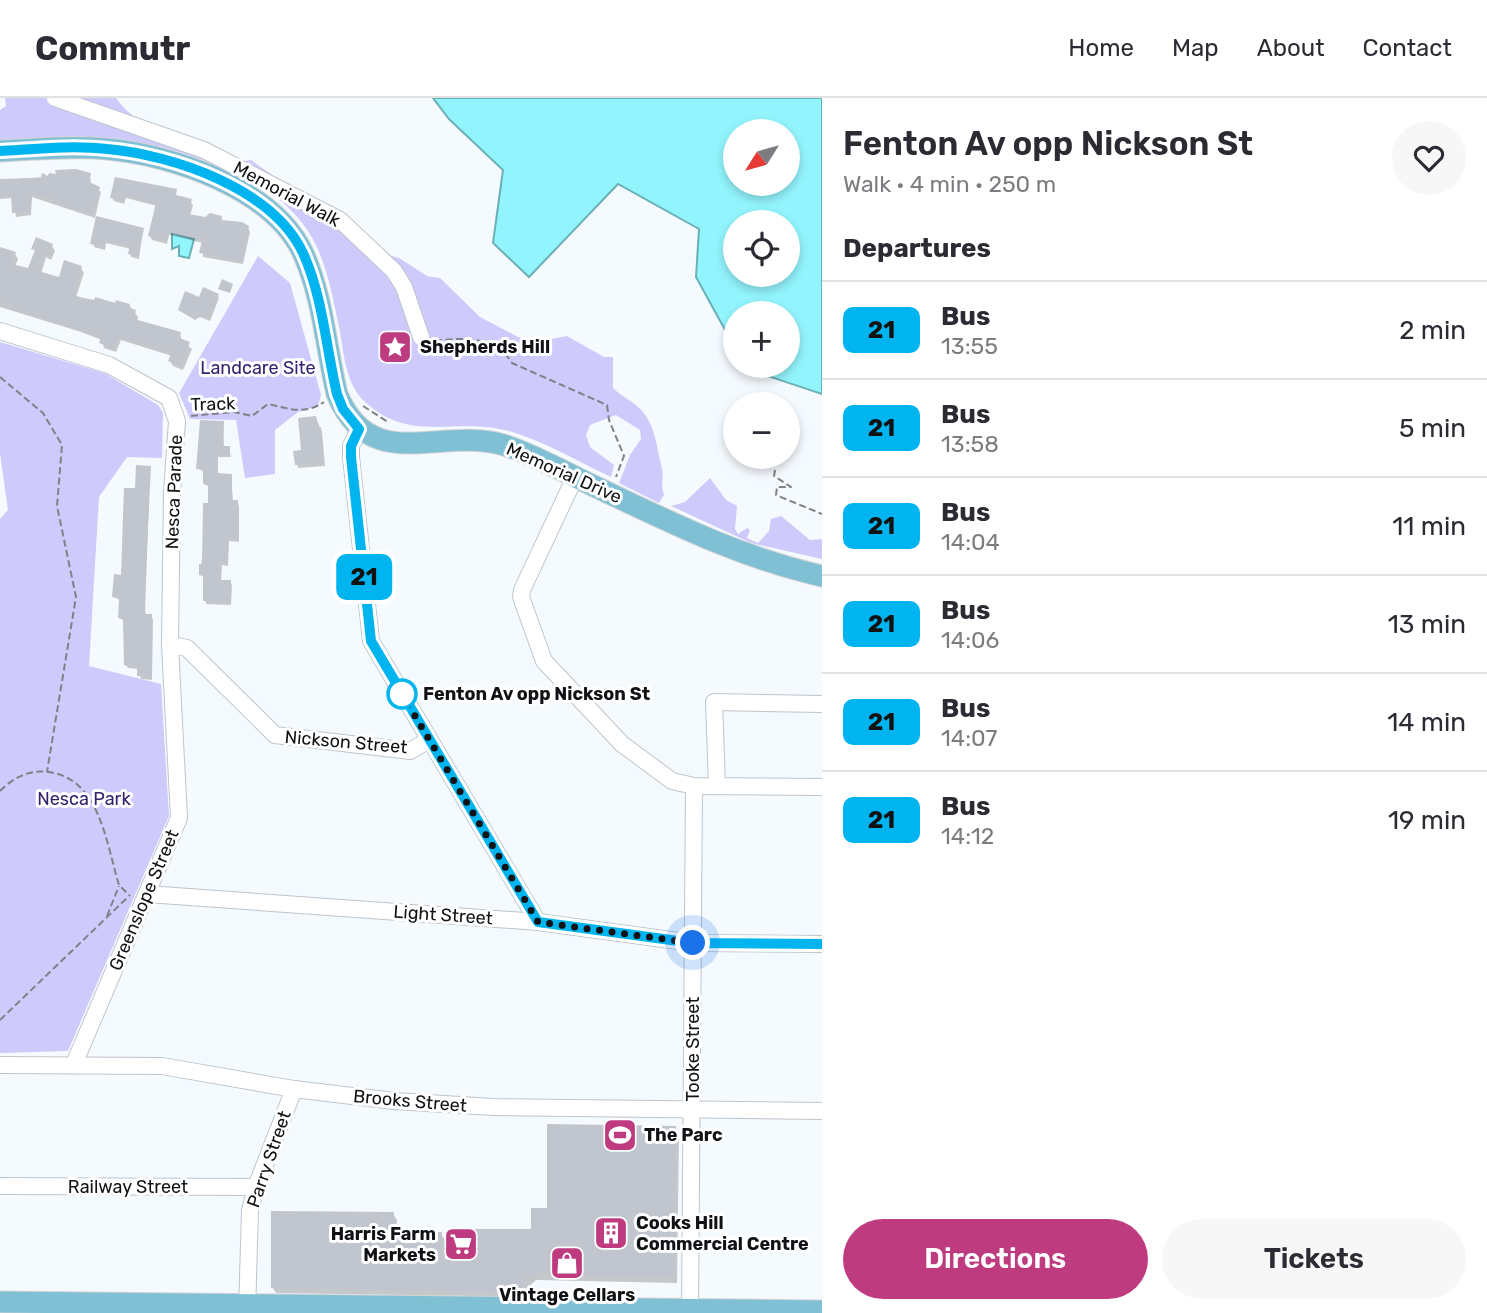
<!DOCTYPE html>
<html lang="en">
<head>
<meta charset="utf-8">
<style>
	:root { --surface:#fff; --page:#f7f7f7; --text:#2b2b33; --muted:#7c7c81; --line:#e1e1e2; --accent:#bf3b7f }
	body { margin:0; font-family:Rubik,sans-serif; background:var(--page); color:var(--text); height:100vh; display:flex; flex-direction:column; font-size:26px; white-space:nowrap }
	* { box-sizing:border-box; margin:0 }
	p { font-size:23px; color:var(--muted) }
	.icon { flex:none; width:38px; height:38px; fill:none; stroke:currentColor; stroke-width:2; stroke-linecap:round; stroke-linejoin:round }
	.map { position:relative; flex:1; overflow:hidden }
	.sheet { display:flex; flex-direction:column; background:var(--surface); width:665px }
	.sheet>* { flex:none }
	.badge { padding:0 14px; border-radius:10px; font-size:24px; line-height:46px }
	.needle { width:46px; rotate:233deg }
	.tools { position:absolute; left:723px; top:21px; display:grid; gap:14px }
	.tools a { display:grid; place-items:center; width:77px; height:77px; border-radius:50%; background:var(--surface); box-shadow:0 4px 10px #0003; font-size:35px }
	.you { position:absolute; width:35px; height:35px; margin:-18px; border:5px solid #fff; border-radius:50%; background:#1a73e8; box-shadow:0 0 0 10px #1a73e833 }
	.map>.badge { position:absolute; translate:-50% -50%; box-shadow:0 0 0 4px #fff }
	h2 { padding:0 21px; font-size:26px; line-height:63px }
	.round { display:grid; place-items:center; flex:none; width:74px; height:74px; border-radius:37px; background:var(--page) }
	.head { display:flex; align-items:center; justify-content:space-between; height:119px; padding:0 21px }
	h1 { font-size:33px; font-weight:600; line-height:52px }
	.primary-button { display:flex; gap:14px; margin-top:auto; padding:14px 21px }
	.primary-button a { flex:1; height:80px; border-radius:42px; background:var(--accent); color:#fff; font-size:28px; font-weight:600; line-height:80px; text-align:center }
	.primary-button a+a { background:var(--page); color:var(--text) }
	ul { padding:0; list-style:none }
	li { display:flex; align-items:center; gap:21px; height:98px; padding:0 21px; border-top:2px solid var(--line) }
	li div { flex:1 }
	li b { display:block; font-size:26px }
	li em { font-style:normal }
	li .badge { min-width:77px; font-weight:700; text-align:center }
	header { display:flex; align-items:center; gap:42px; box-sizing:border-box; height:98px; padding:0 35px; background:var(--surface); border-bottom:2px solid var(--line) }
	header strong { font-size:33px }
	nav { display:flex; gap:38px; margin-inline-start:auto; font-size:24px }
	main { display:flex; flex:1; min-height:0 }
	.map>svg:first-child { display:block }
	.green { fill:#cecafc }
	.water { fill:#92f4fd; stroke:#6bb0b7; stroke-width:2; fill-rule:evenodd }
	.shadow { fill:#0003 }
	.building { fill:#c1c5ce }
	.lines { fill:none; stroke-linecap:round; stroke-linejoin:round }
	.minor-casing { stroke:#bdc5cc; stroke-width:18 }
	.major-casing { stroke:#d4d4d5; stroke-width:23 }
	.path { stroke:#7f8286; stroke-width:2; stroke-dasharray:7 3.5; stroke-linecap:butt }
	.minor { stroke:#fff; stroke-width:16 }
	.major { stroke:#80c0d5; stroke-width:21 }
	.minor-bridge-casing { stroke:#bdc5cc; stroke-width:18; stroke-linecap:butt }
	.minor-bridge { stroke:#fff; stroke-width:16 }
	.line-casing { stroke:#fff; stroke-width:16 }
	.line { stroke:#00b5ef; stroke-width:10 }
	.walk { stroke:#101215; stroke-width:7; stroke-dasharray:0 12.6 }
	.stop-dot { fill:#fff; stroke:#00b5ef; stroke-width:3.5 }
	.labels { text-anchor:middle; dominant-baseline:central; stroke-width:6; stroke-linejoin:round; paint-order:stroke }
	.street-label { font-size:18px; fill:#101215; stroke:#fff }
	.poi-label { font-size:18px; font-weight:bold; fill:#101215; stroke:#fff; text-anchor:start }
	.park-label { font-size:18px; fill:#34226d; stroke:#fff }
	.stop-label { font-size:18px; font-weight:bold; fill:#101215; stroke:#fff; text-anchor:start }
</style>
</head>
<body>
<header>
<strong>Commutr</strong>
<nav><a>Home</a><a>Map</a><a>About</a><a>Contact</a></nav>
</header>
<main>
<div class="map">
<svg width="822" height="1215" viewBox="0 0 822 1215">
	<rect width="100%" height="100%" fill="#f5fafe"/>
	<g class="green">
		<path d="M5 0H116C139 35 201 49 239 64L251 62 272 77 296 104 385 156 399 160 427 178 440 180 480 219 518 239 545 242 567 238 604 259H613V290C622 299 636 305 643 314 656 330 657 352 662 370 664 379 660 385 664 397L659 405 619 385 630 357 641 341 640 332 616 317 590 327 586 337 590 349 614 367 611 379C579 364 544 343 509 333 453 318 411 347 364 303 346 286 344 257 340 234 333 201 327 162 308 133 275 83 213 64 159 48L155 52 0 45V12L6 8Z"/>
		<path d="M258 158 290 185 321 297 318 308 298 314 275 332V376L245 380 236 322 190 321 179 295Z"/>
		<path d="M0 244 104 275 158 307 163 315 162 360 127 359 99 399 89 568 161 586 169 718 68 953 0 955V421L8 412 0 355Z"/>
		<path d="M710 380 726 402 737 408 735 431 738 436 747 430 750 432 747 440 758 445 769 433 771 421 781 418 810 442 822 441V461L751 445 671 408 685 404Z"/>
	</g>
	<g class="water">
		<path d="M433 0H822V296L753 273 749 268H788V215H735V250L696 179 699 131 618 86 529 179 493 145 503 72 449 21ZM735 33H788V86H735ZM735 124H788V177H735Z"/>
		<path d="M172 135 194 141 189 160 179 158V148L172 151Z"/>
	</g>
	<g class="shadow">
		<path d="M90 76 91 86 101 94 95 120 143 131 139 161 131 159V151L106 145 105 152 94 149 98 121 32 99 31 117 16 119 13 100 0 101V82Z"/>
		<path d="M117 81 176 93V106L178 96V99L190 103 193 107 190 118 205 121 221 119 223 124 248 130 250 134 243 166 203 159V145L169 137 167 146 152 142 150 138 157 108 126 100 124 106 114 103 112 99Z"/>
		<path d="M52 148 55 153 51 162 46 159 41 176 60 181 81 170 84 175 76 199 129 207 138 219 137 224 180 235 182 243 192 251 183 272 173 268 170 263 172 258 121 242 116 254 104 250 102 242 78 233 0 209V151L15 156 18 161 15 168 29 172 36 155 33 150Z"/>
		<path d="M217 197 219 200 210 223 200 219 195 222 180 212Z"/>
		<path d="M316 320 322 334 325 368 298 370 297 367Z"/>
		<path d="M223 325 224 350H229L231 359H218V377H231L233 404 239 407V444L229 443 228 468 222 467 221 484H230L232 487 231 507 206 506 205 480 200 477 210 389 204 386 205 374 198 371Z"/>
		<path d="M150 369 145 515 153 521 152 582 141 581 139 571 128 570 126 567 124 523 120 520V502L114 499 122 478 137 392Z"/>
		<path d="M675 1030 679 1036 677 1185 536 1182 524 1193V1199L276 1195 272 1189 393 1116 397 1122 396 1135 441 1136 445 1142V1162L475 1164 533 1133 548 1112Z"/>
	</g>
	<g class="building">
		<path d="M76 71 91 75 89 84 100 89 93 117 55 105 56 102 31 96 30 114 12 115 11 97 0 98V81L41 80 42 75 48 78 49 75 56 76 55 72Z"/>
		<path d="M115 79 177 91 176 97 192 101 188 116 205 119 210 115 222 118 221 122 242 124 249 128 242 163 199 155 202 142 167 134 165 143 148 138 156 105 124 97 123 103 110 100Z"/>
		<path d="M96 118 144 130 138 159 128 156 130 148 105 143 104 149 90 146Z"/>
		<path d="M36 139 53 146 48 157 44 155 38 173 59 179 64 162 82 168 73 197 94 203 95 199 115 205 116 202 130 206 129 210 136 212 134 221 181 234 179 240 190 244 181 268 168 263 172 254 118 238 113 250 99 245 101 239 11 210V207L0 204V149L16 154 12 166 28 170 35 152 31 151Z"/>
		<path d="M222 181 233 186 230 195 218 191Z"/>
		<path d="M203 189 219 196 208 220 199 216 197 220H192L178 212 185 193 199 199Z"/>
		<path d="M316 318 318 329H321L324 365 295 367 293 353 301 352 298 320Z"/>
		<path d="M200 322 224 323 223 348H230V356H217V375L232 376V402H238V441H228L227 465H221L220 482H231V504L203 503V477H199V466H202L203 405H208V386H203V371H196Z"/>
		<path d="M136 367 151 368 144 511 146 516H152V579L137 578V568L124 567 123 521 118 520 119 500 112 499 114 476 121 477 124 390H135Z"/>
		<path d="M547 1026 676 1028 674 1179 532 1176 522 1186 521 1194 271 1190V1113L394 1114V1134H442V1160L450 1162H473L474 1131H531V1110H547Z"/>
	</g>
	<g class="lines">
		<g class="minor-casing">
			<g id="minor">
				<path d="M0 233 109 267 169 300 177 323 172 394 170 547 179 720 74 966"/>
				<path d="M359 331 351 348V359L371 543 538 824"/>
				<path d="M575 379 522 492 521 499 544 563 622 646 672 683 694 688 822 689"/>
				<path d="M170 547 187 550 275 637 410 653 429 642"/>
				<path d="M717 688 714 604 822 606"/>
				<path d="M147 796 538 824 693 845 822 846"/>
				<path d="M0 967 162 968 294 991 394 1003 494 1009 822 1013"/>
				<path d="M0 1088 256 1089"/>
				<path d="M247 1215 250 1112 256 1089 294 991"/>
				<path d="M690 1215 694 688"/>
			</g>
		</g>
		<g class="major-casing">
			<g id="major">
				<path d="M0 53C35 52 72 47 107 51 174 57 273 91 303 155 323 199 326 250 337 296 371 378 440 328 504 347 535 357 566 375 596 389 672 425 739 459 822 478"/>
				<path d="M0 1204 822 1213"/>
			</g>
		</g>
		<g class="path">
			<path d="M435 243C464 239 495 238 512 265L607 307 609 322 624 358 616 379"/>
			<path d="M0 279 43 315 62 347 57 408 76 499 47 674"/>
			<path d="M363 308 388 324"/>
			<path d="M191 318 234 314 252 318 268 306C289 311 305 317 324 304"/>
			<path d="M775 372 774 378 791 389H777L776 397 822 416"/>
			<path d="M0 693C13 680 29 671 49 674 100 681 106 745 119 787L130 798"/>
			<path d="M107 818 119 788"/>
			<path d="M0 922 128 799"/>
		</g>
		<use href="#minor" class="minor"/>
		<use href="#major" class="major"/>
		<g class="minor-bridge-casing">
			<path id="minor-bridge" d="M55 0 204 52 340 122 394 173 404 189 421 239"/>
		</g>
		<use href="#minor-bridge" class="minor-bridge"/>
	</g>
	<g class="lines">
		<g class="line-casing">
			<path id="line" d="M0 53C35 51 72 47 107 51 174 57 273 91 303 155 323 199 326 250 337 296L343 311 359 331 351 348V359L371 543 538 824 693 845 822 846"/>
		</g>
		<use href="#line" class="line"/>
		<path class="walk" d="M402 596 538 824 693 845"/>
	</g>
	<defs>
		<g id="sight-square" transform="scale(1.75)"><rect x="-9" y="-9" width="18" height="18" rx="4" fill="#bf3b7f" stroke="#fff"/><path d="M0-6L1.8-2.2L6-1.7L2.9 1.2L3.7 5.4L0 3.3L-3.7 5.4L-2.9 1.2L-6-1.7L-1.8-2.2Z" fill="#fff"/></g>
		<g id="stadium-square" transform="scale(1.75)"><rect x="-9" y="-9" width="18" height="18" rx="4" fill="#bf3b7f" stroke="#fff"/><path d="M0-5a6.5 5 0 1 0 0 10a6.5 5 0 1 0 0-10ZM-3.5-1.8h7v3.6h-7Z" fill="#fff"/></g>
		<g id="building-square" transform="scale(1.75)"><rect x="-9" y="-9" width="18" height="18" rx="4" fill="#bf3b7f" stroke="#fff"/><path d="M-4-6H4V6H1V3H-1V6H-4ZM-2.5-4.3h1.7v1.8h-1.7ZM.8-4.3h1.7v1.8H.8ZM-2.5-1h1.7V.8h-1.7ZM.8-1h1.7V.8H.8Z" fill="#fff"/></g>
		<g id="supermarket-square" transform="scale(1.75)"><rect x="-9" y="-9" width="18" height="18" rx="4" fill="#bf3b7f" stroke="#fff"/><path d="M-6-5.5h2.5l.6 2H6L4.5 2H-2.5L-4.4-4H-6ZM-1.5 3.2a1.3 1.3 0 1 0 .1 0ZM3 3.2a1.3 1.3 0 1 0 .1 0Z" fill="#fff"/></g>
		<g id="shop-square" transform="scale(1.75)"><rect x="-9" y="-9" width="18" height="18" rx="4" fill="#bf3b7f" stroke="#fff"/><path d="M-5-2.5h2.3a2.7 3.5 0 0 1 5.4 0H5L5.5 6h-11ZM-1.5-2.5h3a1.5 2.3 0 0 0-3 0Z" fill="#fff"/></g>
	</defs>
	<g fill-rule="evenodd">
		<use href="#sight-square" x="395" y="249"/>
		<use href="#stadium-square" x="620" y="1037"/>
		<use href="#building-square" x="611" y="1135"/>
		<use href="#supermarket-square" x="461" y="1146"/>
		<use href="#shop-square" x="567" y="1165"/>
	</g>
	<circle class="stop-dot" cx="402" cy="596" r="14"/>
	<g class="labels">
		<g class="street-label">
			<text transform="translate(287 96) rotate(28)">Memorial Walk</text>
			<text transform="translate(213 306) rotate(-2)">Track</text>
			<text transform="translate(564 375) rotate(24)">Memorial Drive</text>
			<text transform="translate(174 394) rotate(-88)">Nesca Parade</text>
			<text transform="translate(346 644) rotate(5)">Nickson Street</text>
			<text transform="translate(144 802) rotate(-67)">Greenslope Street</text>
			<text transform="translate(443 817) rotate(4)">Light Street</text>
			<text transform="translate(693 951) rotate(-90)">Tooke Street</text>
			<text transform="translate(410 1003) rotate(5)">Brooks Street</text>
			<text transform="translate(269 1061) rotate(-71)">Parry Street</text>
			<text x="128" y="1089">Railway Street</text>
		</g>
		<g class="poi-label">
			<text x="420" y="249">Shepherds Hill</text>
			<text x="644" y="1037">The Parc</text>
			<text x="636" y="1125">Cooks Hill<tspan x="636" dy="21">Commercial Centre</tspan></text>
			<text x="436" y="1136" text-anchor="end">Harris Farm<tspan x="436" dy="21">Markets</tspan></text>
			<text x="567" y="1197" text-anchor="middle">Vintage Cellars</text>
		</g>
		<g class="park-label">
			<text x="258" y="270">Landcare Site</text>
			<text x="84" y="701">Nesca Park</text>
		</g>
		<g class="stop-label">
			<text x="423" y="596">Fenton Av opp Nickson St</text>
		</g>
	</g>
</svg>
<div class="tools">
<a><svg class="needle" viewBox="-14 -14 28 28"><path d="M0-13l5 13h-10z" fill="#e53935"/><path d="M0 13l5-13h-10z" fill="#7c7c81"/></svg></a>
<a><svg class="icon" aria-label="locate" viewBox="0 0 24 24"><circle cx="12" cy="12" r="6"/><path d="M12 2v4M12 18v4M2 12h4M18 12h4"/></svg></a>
<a>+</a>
<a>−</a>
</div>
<div class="you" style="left:693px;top:845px"></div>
<b class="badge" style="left:364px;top:479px;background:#00b5ef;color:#111">21</b>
</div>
<section class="sheet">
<div class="head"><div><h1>Fenton Av opp Nickson St</h1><p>Walk · 4 min · 250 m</p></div><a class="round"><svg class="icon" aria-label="heart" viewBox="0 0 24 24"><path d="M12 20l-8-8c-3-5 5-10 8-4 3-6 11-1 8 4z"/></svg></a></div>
<h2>Departures</h2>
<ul>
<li><span class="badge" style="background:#00b5ef;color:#111">21</span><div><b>Bus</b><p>13:55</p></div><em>2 min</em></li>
<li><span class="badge" style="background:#00b5ef;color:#111">21</span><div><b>Bus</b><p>13:58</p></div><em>5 min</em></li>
<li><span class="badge" style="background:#00b5ef;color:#111">21</span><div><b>Bus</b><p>14:04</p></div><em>11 min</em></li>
<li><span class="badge" style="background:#00b5ef;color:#111">21</span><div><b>Bus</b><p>14:06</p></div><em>13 min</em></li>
<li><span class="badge" style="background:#00b5ef;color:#111">21</span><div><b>Bus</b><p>14:07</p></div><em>14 min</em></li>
<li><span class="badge" style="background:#00b5ef;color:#111">21</span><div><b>Bus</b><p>14:12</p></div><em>19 min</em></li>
</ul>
<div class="primary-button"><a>Directions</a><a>Tickets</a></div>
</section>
</main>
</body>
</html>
